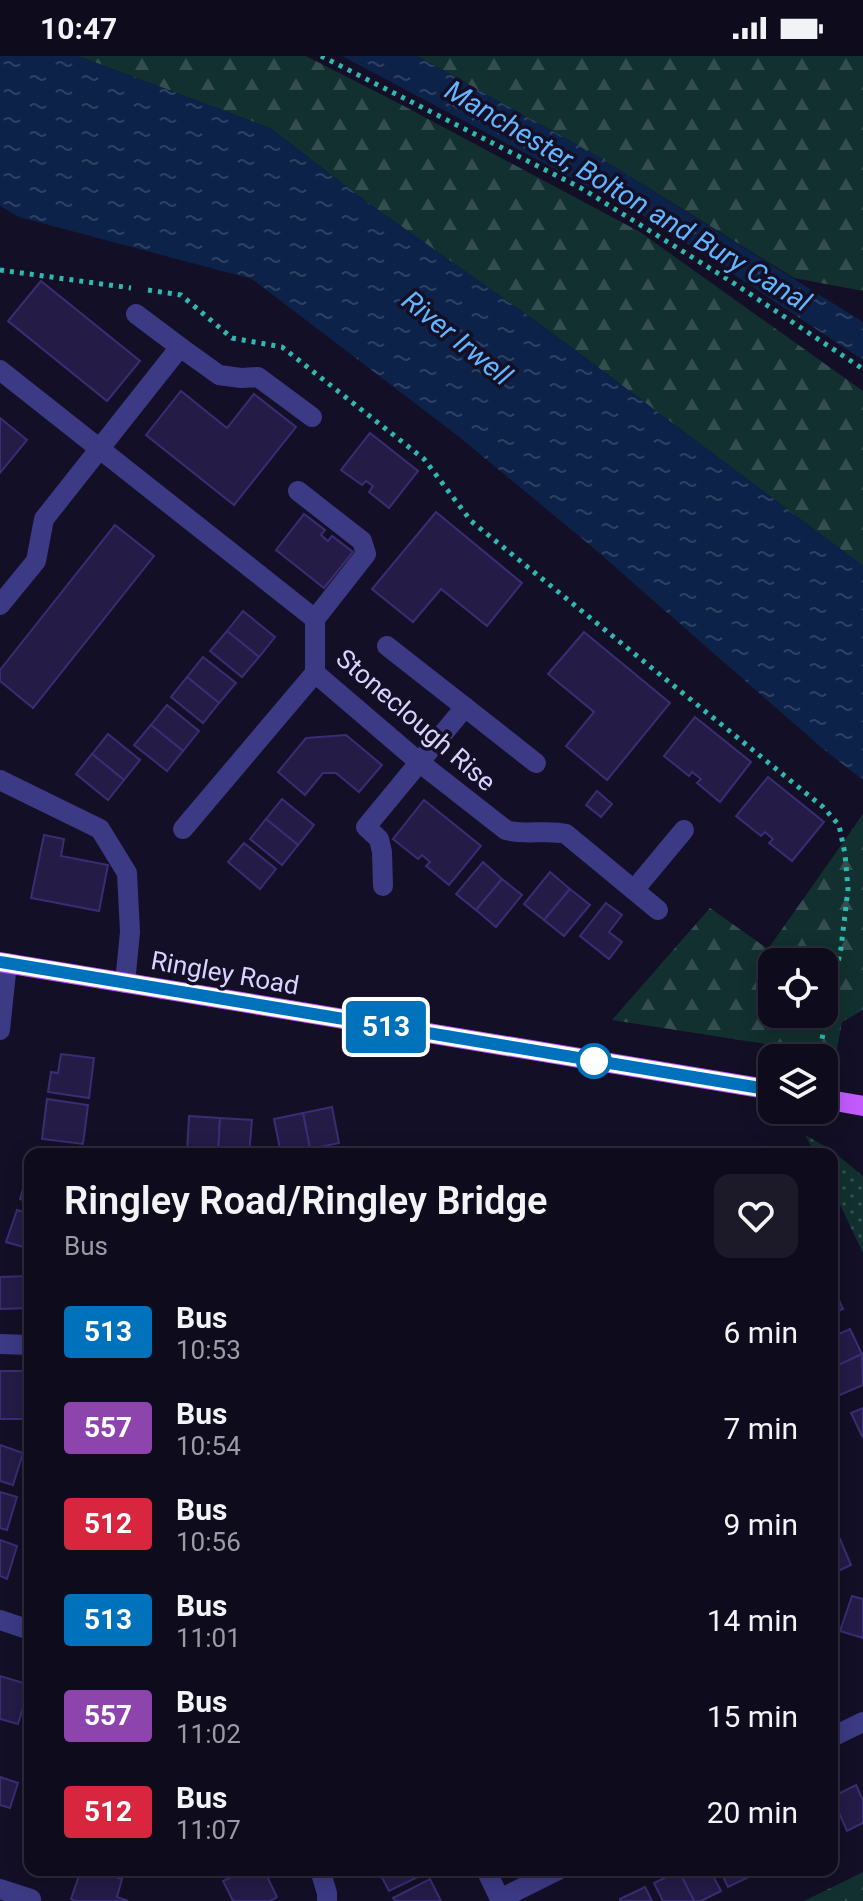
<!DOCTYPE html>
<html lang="en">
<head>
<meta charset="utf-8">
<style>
	:root { --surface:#0e0b1c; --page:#1c1929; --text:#f1f3f6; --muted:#9b9ba3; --line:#2e2b3b }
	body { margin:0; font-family:Roboto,sans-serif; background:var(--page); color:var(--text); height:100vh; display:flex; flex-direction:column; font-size:30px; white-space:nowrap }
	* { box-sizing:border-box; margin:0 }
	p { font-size:26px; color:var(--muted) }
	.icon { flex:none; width:44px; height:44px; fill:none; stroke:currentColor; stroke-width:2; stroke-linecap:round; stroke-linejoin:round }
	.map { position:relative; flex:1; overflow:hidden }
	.panel { position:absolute; left:24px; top:1092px; width:814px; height:728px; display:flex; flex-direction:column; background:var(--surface); border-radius:16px; box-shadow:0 4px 20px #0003,0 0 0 2px var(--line) }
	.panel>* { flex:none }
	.badge { padding:0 16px; border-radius:6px; font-size:28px; line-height:52px }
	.tools { position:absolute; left:758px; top:892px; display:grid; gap:16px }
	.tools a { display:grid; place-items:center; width:80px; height:80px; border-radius:16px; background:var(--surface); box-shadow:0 4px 20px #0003,0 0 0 2px var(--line); font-size:40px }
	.map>.badge { position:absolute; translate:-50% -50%; box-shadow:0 0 0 4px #fff }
	.round { display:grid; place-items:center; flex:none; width:84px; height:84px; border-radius:16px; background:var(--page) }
	.headline { display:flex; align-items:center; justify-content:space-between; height:136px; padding:0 40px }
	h1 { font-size:38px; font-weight:600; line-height:60px }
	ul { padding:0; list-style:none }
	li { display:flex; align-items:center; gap:24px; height:96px; padding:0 40px }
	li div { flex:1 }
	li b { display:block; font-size:30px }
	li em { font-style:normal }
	li .badge { min-width:88px; font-weight:700; text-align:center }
	.status { display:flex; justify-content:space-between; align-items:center; height:56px; padding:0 40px; background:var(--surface); direction:ltr }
	.status svg { height:22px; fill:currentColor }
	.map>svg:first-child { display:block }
	.grass { fill:url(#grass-dots) }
	.forest { fill:url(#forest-firs); fill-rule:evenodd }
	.water { fill:url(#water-ripples) }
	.building { fill:#241b47; stroke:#3b2d73; stroke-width:2 }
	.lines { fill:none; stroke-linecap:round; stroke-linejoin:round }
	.path { stroke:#2fb8b0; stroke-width:5; stroke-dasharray:4 6; stroke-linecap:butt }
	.minor { stroke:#3d3a85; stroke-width:20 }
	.major { stroke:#c25bff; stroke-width:20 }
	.line-casing { stroke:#fff; stroke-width:18 }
	.line { stroke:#0072bc; stroke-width:12 }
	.stop-dot { fill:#fff; stroke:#0072bc; stroke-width:4 }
	.labels { text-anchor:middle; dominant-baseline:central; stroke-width:7; stroke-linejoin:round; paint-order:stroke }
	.street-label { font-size:26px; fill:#d9d4ff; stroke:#130f26 }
	.water-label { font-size:28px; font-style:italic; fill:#62b6ff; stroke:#130f26 }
</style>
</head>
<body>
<div class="status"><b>10:47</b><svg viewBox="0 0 49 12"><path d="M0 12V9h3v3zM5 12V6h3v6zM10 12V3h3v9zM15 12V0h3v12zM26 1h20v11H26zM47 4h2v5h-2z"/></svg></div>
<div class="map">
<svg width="863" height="1845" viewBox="0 0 863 1845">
	<defs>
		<pattern id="grass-dots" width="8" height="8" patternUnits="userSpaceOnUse" patternTransform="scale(2)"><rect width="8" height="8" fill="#12302f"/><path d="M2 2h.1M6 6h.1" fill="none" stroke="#344d4e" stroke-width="1.8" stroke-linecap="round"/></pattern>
		<pattern id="forest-firs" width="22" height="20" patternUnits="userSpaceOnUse" patternTransform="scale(2)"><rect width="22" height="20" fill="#12302f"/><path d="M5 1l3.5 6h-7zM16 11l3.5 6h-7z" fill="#344d4e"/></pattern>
		<pattern id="water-ripples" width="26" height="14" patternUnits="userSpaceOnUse" patternTransform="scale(2)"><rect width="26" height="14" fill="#0c2248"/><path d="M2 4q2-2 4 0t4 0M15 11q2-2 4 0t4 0" fill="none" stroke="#2f4163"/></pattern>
	</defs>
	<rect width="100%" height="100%" fill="#130f26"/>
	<path class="grass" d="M805 1079 830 1093 863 1120V1197L832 1132V1098H815Z"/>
	<g class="forest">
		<path d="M78 0H306L402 49 640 176 863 335V510L540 268 368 147 270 72Z"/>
		<path d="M417 0H863V235L794 222 592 97Z"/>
		<path d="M863 758V954L842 966 836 999 612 964 710 852 768 893ZM772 906H824V958H772Z"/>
		<path d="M863 1816V1845H804Z"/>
	</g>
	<g class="water">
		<path d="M0 0H78L270 72 368 147 540 268 863 510V724L822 692 590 489 458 380 252 223 19 161 0 150Z"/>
		<path d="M342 0H417L592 97 863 266V304L651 164Z"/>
	</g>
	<g class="building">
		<path d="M41 225 140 305 107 345 8 265Z"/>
		<path d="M181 335 227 372 254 338 296 371 234 449 146 379Z"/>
		<path d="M0 362 27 384 0 417Z"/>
		<path d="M370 377 418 415 389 452 369 436 373 430 366 425 362 429 341 414Z"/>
		<path d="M436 456 522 527 487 570 441 533 413 566 372 533Z"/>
		<path d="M304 458 325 474 321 479 328 485 332 480 353 496 324 532 276 494Z"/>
		<path d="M115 469 154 500 33 652 0 625V614Z"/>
		<path d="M243 555 275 581 259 601 227 575Z"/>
		<path d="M227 575 259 601 242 621 210 595Z"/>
		<path d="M584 576 670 647 607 724 566 690 594 656 548 618Z"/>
		<path d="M203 601 236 627 219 647 187 621Z"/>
		<path d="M187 621 219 647 203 667 171 641Z"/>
		<path d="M167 649 199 675 183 695 151 669Z"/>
		<path d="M695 661 751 706 720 746 697 727 701 723 692 716 689 720 664 700Z"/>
		<path d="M151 669 183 695 167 715 134 689Z"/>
		<path d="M108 678 140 704 124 724 92 698Z"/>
		<path d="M346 679 382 709 359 736 336 717H323L305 739 278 716 306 682Z"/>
		<path d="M92 698 124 724 108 744 76 718Z"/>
		<path d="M768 721 824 766 792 805 769 787 773 783 765 776 761 780 736 760Z"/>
		<path d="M597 735 612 748 601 761 586 749Z"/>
		<path d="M282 743 314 769 298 789 266 763Z"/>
		<path d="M424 744 481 790 449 829 426 810 430 806 422 799 418 803 393 783Z"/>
		<path d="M266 763 298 789 282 809 250 783Z"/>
		<path d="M44 779 64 783 61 800 108 809 99 855 31 842Z"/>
		<path d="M244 787 276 813 260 833 228 806Z"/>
		<path d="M483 806 502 823 476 854 456 838Z"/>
		<path d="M550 816 570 833 544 864 524 848Z"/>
		<path d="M502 823 522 839 496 871 476 854Z"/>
		<path d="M570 833 590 849 564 880 544 864Z"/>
		<path d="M606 847 622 859 609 876 622 886 609 903 580 880Z"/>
		<path d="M61 998 94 1002 89 1042 48 1036 51 1016 58 1017Z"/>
		<path d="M47 1043 88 1049 83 1088 42 1083Z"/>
		<path d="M332 1051 339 1087 310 1093 303 1057Z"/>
		<path d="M303 1057 310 1093 281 1098 274 1063Z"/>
		<path d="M189 1060 220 1062 218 1098 187 1096Z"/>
		<path d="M220 1062 252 1064 249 1098H218Z"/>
		<path d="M30 1110V1147L20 1143Z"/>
		<path d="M17 1154 30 1158V1193L6 1186Z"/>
		<path d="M30 1220V1252L0 1253V1221Z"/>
		<path d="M832 1229 843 1253 832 1258Z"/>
		<path d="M850 1273 862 1298 832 1312V1281Z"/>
		<path d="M862 1298 863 1329 840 1339 832 1323V1312Z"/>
		<path d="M0 1315H26L27 1363H0Z"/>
		<path d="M863 1352V1382L851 1357Z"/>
		<path d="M0 1389 23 1397 13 1429 0 1425Z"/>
		<path d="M0 1436 17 1441 7 1474 0 1472Z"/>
		<path d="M840 1483 851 1509 832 1518V1487Z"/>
		<path d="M0 1484 17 1490 7 1523 0 1520Z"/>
		<path d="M852 1540 863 1543V1582L840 1575Z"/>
		<path d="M0 1620 30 1629 18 1668 0 1663Z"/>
		<path d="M0 1721 18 1727 10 1752 0 1749Z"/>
		<path d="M856 1729 863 1744V1767L847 1775 832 1741Z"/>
		<path d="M81 1814H94L122 1823 117 1841 128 1845H76L71 1843Z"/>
		<path d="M246 1814H264L277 1841 270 1845H233L223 1825Z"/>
		<path d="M378 1814H424L426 1817 389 1835Z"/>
		<path d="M681 1814H710L721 1835 701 1845H694L679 1815Z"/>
		<path d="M720 1814H751L753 1819 728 1831Z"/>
		<path d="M679 1815 694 1845H663L654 1827Z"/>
		<path d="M430 1823 441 1845H395L393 1842Z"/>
		<path d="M645 1831 652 1845H620V1843Z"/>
	</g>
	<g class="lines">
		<g class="path">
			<path d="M321 0 581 132 732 226 863 313"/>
			<path d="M0 214 131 232"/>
			<path d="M148 234 181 239 232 282 282 291 424 403 471 465 823 751 839 769 845 798 848 833 841 892 818 1002"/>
		</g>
		<g class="minor">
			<path d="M136 258 180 291"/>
			<path d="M0 314 315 563V617L419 706 506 774C526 780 546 773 566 778L658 854"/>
			<path d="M298 435 362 485 366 498 315 563"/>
			<path d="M0 549 36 505 44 463 180 291 219 319 241 322 258 321 312 361"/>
			<path d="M387 590 536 707"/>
			<path d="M0 724 100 773 127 817 130 876 125 927"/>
			<path d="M183 773 315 617"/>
			<path d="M383 830 382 796 379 783 366 771 465 651"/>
			<path d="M634 834 684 774"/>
			<path d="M0 974 7 907"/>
			<path d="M0 1288 30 1289"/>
			<path d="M0 1564 30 1574"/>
			<path d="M832 1681 863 1666"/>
			<path d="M320 1814 327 1837V1845"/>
			<path d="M486 1814 500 1843 558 1814"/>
			<path d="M0 1833 31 1843"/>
		</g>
		<g class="major">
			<path d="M0 906 772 1034"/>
			<path d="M824 1043 863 1050"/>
		</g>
	</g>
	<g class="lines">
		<g class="line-casing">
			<path id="line" d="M0 906 772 1034"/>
		</g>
		<use href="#line" class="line"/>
	</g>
	<circle class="stop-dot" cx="594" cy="1005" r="16"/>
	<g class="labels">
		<g class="street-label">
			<text transform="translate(416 664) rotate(41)">Stoneclough Rise</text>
			<text transform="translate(225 917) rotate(10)">Ringley Road</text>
		</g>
		<g class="water-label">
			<text transform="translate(628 140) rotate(31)">Manchester, Bolton and Bury Canal</text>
			<text transform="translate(457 282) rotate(39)">River Irwell</text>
		</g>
	</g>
</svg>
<div class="tools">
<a><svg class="icon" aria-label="locate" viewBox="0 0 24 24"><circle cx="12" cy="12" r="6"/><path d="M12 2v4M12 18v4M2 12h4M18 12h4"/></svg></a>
<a><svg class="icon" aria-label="layers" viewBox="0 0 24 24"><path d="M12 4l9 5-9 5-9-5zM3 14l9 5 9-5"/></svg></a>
</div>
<b class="badge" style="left:386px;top:971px;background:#0072bc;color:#fff">513</b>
<section class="panel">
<div class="headline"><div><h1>Ringley Road/Ringley Bridge</h1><p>Bus</p></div><a class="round"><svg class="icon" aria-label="heart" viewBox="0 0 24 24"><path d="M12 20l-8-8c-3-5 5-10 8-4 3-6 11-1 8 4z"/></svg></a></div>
<ul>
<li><span class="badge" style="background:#0072bc;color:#fff">513</span><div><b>Bus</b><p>10:53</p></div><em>6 min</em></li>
<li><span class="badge" style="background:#8e44ad;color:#fff">557</span><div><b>Bus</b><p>10:54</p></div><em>7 min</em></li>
<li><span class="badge" style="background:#d7263d;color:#fff">512</span><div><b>Bus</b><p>10:56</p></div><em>9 min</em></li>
<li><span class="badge" style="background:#0072bc;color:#fff">513</span><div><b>Bus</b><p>11:01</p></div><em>14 min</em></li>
<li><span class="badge" style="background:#8e44ad;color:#fff">557</span><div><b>Bus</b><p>11:02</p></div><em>15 min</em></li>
<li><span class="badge" style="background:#d7263d;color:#fff">512</span><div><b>Bus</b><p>11:07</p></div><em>20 min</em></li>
</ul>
</section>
</div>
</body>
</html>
